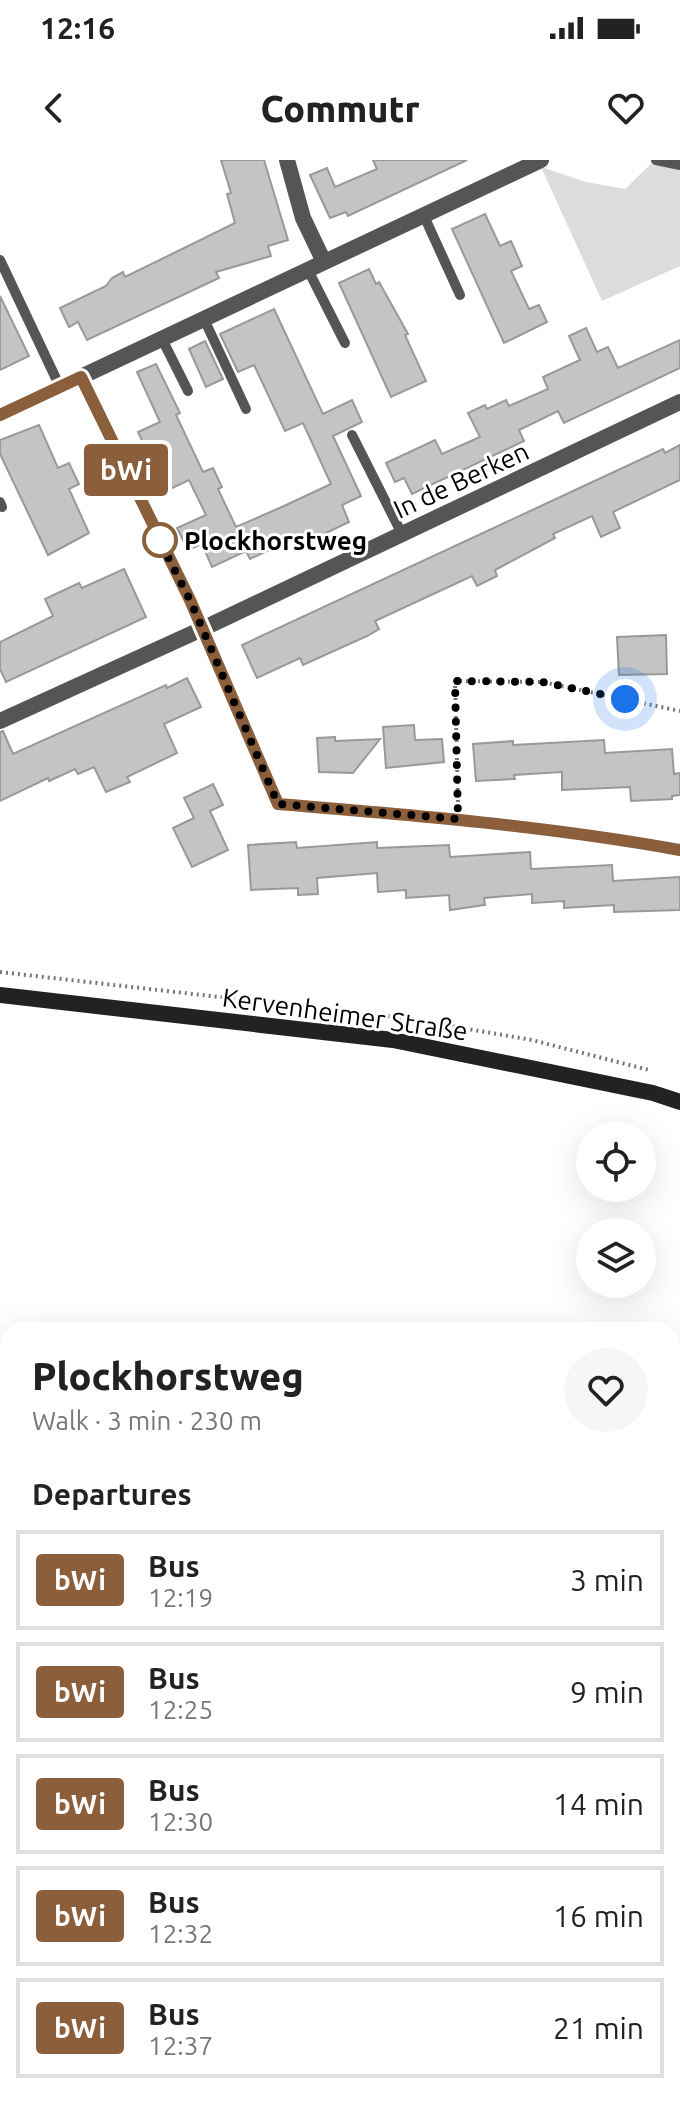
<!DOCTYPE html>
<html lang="en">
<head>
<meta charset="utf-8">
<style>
	:root { --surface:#fff; --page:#f6f6f6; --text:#222; --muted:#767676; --line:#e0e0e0 }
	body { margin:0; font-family:Ubuntu,sans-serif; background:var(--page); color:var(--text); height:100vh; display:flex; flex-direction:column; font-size:30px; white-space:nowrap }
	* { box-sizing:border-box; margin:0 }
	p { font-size:26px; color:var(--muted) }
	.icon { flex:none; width:44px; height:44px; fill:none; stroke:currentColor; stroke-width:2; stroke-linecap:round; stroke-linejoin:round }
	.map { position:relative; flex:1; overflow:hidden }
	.details { position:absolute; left:0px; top:1162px; width:680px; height:784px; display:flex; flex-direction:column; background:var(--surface); border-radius:24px 24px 0 0; box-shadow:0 8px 32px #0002 }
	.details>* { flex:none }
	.badge { padding:0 16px; border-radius:6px; font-size:28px; line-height:52px }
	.buttons { position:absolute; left:576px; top:962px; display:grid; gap:16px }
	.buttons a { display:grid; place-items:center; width:80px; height:80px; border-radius:50%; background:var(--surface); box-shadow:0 8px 32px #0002; font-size:40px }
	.you { position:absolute; width:40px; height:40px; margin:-20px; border:6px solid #fff; border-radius:50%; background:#1a73e8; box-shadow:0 0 0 12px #1a73e833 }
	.map>.badge { position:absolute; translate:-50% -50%; box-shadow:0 0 0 4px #fff }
	h2 { padding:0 32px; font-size:30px; line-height:72px }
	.round { display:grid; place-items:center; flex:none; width:84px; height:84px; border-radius:42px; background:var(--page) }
	.head { display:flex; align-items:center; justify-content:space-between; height:136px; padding:0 32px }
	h1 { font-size:38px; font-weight:800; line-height:60px }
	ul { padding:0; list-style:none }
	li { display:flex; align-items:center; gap:24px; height:100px; margin:0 16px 12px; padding:0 16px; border:4px solid var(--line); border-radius:0px }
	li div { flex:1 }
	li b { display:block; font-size:30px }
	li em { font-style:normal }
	li .badge { min-width:88px; font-weight:700; text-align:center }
	.status { display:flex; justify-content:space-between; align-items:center; height:56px; padding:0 40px; background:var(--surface); direction:ltr }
	.status svg { height:22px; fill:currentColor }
	header { display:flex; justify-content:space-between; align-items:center; height:104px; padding:0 32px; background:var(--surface); font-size:36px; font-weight:800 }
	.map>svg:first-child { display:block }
	.green { fill:#dcdcdc }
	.building { fill:#c4c4c4; stroke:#999; stroke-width:2 }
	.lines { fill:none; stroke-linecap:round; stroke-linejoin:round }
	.path { stroke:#777; stroke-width:4; stroke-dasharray:2 4; stroke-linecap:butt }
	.lane { stroke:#555; stroke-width:10 }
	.street { stroke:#555; stroke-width:16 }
	.secondary { stroke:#222; stroke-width:16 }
	.line-casing { stroke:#fff; stroke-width:18 }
	.line { stroke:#8b5e3c; stroke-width:12 }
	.walk { stroke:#000; stroke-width:8; stroke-dasharray:0 14.4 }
	.stop-dot { fill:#fff; stroke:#8b5e3c; stroke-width:4 }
	.labels { text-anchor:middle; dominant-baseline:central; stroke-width:6; stroke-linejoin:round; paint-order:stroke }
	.street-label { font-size:26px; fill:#000; stroke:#fff }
	.stop-label { font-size:26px; font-weight:bold; fill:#000; stroke:#fff; text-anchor:start }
</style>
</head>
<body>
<div class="status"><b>12:16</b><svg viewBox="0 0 49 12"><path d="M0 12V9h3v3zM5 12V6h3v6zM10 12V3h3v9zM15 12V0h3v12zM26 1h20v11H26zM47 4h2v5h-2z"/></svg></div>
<header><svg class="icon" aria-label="back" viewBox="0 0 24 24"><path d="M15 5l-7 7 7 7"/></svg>Commutr<svg class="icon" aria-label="heart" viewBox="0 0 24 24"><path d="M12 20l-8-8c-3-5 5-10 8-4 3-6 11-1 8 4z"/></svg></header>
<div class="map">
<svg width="680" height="1946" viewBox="0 0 680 1946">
	<rect width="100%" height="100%" fill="#fff"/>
	<g class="green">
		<path d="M655 0 680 6V106L602 141 541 7 586 22 625 29Z"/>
		<path d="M0 1493 8 1570V1938H26V1946H0Z"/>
	</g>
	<g class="building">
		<path d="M221 0H264L288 80 268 86 271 96 216 112 219 118 87 180 78 162 69 167 60 148 106 126 112 118 123 112 125 117 235 63 227 34 231 33Z"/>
		<path d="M373 0H467L348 56 346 52 330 58 310 15 327 8 335 27 377 9Z"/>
		<path d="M485 54 500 86 511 81 522 106 511 111 529 149 539 145 547 162 504 183 452 69Z"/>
		<path d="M369 109 376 124 379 122 408 174 405 175 426 221 391 237 339 123Z"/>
		<path d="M0 136 29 196 0 210Z"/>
		<path d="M274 149 323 254 352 240 362 262 333 276 361 336 342 345 349 362 326 373 301 385 297 377 250 399 246 391 212 407 202 384 188 390 177 368 206 355 189 320 166 331 138 272 160 262 137 212 156 204 180 253 176 255 203 312 213 308 222 327 218 329 236 367 284 346 331 324 303 263 285 271 254 205 238 212 220 174Z"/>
		<path d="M586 168 597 192 608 187 618 208 680 180V208L564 263 558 251 519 270 524 281 412 334 404 318 395 322 386 303 435 280 442 294 480 277 468 253 485 245 487 249 506 240 509 246 548 229 543 217 580 200 569 176Z"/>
		<path d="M205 181 223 219 206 227 189 189Z"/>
		<path d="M39 265 58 308 69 303 79 324 69 329 89 373 48 395 0 294V280Z"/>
		<path d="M680 285V320L613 352 620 368 601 377 592 356 553 374 555 378 495 410 497 416 477 426 472 416 375 461 379 469 367 476 303 505 300 498 257 518 242 485 601 318 663 289 665 293Z"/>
		<path d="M124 409 146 457 6 522 0 509V482L53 456 45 439 79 423 82 428Z"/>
		<path d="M666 475 667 514 619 515 617 477Z"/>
		<path d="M187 518 201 547 164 564 177 593 127 617 130 622 106 632 94 607 78 614 75 609 49 621 48 618 0 641V572L3 571 13 594 166 525 167 528Z"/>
		<path d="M414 565 415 580 442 579 444 602 386 608 383 567Z"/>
		<path d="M335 577V581L380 579 353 613 319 612 317 578Z"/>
		<path d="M604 580 605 593 672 589 674 614 680 613V635L672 636V639L631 641 630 627 562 630V612L514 615 515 619 476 621 473 584 513 581V585Z"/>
		<path d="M213 624 223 645 210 651 228 690 192 707 173 668 194 658 184 638Z"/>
		<path d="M296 682 297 688 377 682V688L449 685 450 697 530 692 531 709 612 705 613 721 680 717V750L614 752V745L564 748V741L532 743V734L484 738 485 745 450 750 449 735 406 738V730L378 732 377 713 317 718 318 734 298 735V728L251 730 248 685Z"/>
	</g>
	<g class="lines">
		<g class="path">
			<path d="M458 642 455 521 542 522 680 551"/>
			<path d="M0 812 404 858 532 880 649 910"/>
		</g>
		<g class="lane">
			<path d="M656 0 680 5"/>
			<path d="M424 56 460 135"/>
			<path d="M0 100 60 227"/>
			<path d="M308 110 345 183"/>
			<path d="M204 159 246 249"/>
			<path d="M162 179 188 231"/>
			<path d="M352 275 402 374"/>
			<path d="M0 342 2 347"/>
		</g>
		<g class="street">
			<path d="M287 0 303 58 324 102"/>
			<path d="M81 217 190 440 278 644C413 655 547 665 680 690"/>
			<path d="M0 255 541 0"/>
			<path d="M0 561 202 469 680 242"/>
			<path d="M0 1493 8 1570"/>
			<path d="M26 1938V1946"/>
		</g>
		<path class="secondary" d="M0 835 393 880 653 933 680 942"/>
	</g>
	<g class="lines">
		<g class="line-casing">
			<path id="line" d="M0 255 81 217 190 440 278 644C413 655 547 666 680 690"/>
		</g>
		<use href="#line" class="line"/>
		<path class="walk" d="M160 380 154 370 190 440 278 644 458 659 455 521 542 522 625 539"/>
	</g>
	<circle class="stop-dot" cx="160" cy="380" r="16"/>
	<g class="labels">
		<g class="street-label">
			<text transform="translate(461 320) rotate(-25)">In de Berken</text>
			<text transform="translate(345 854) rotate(8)">Kervenheimer Straße</text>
		</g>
		<g class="stop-label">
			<text x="184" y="380">Plockhorstweg</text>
		</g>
	</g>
</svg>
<div class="buttons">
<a><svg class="icon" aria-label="locate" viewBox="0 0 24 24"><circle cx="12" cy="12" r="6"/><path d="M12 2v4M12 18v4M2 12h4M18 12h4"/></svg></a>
<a><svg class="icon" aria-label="layers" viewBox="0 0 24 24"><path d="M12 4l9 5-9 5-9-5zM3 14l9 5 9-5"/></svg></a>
</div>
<div class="you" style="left:625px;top:539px"></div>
<b class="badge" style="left:126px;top:310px;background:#8b5e3c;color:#fff">bWi</b>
<section class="details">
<div class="head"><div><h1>Plockhorstweg</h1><p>Walk · 3 min · 230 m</p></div><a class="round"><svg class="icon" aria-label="heart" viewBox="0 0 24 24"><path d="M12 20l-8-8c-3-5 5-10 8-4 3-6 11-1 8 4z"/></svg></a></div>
<h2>Departures</h2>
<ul>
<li><span class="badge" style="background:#8b5e3c;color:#fff">bWi</span><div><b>Bus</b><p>12:19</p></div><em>3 min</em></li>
<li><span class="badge" style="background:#8b5e3c;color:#fff">bWi</span><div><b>Bus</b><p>12:25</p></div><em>9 min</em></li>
<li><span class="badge" style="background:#8b5e3c;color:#fff">bWi</span><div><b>Bus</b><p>12:30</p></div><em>14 min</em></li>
<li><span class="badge" style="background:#8b5e3c;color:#fff">bWi</span><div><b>Bus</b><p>12:32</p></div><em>16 min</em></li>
<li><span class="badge" style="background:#8b5e3c;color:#fff">bWi</span><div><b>Bus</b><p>12:37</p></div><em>21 min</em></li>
</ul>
</section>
</div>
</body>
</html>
